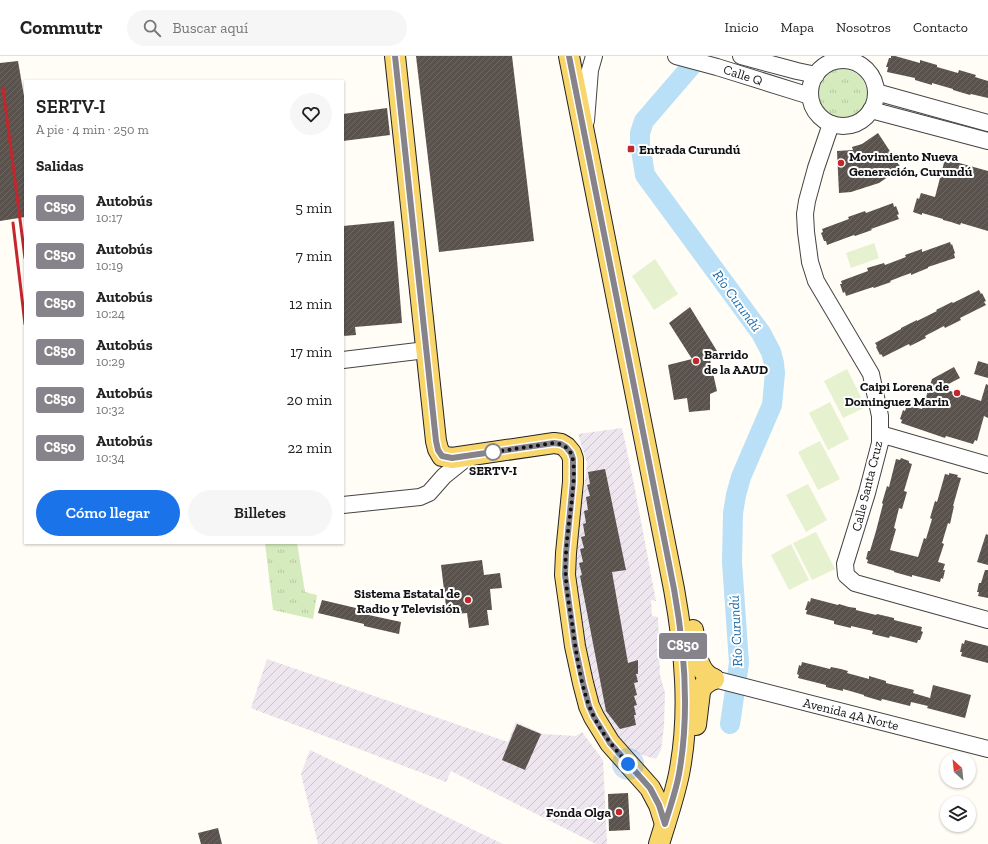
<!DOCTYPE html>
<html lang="es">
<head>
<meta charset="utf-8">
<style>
	:root { --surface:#fff; --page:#f6f6f6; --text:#222; --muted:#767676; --line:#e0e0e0; --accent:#1a73e8 }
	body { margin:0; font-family:"Zilla Slab",serif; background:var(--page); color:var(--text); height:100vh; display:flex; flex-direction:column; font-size:15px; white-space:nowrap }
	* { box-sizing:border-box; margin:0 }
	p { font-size:13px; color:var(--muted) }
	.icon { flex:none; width:22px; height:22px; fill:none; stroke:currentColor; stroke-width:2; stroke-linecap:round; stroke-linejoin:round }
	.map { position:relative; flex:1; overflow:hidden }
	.sheet { position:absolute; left:24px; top:24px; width:320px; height:464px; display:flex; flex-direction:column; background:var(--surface); border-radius:0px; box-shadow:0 1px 3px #0004 }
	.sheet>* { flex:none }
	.badge { padding:0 8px; border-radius:3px; font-size:14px; line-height:26px }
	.needle { width:26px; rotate:333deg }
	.buttons { position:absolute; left:940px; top:696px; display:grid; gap:8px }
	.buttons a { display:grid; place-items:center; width:36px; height:36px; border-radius:50%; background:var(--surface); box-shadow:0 1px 3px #0004; font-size:20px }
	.you { position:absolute; width:20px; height:20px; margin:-10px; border:3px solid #fff; border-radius:50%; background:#1a73e8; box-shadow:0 0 0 6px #1a73e833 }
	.map>.badge { position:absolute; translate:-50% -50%; box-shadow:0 0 0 2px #fff }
	h2 { padding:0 12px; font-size:15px; line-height:36px }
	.round { display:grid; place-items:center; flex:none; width:42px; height:42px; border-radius:21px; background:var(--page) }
	.summary { display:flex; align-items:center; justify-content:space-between; height:68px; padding:0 12px }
	h1 { font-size:19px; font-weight:600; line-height:30px }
	.cta { display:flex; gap:8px; margin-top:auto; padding:8px 12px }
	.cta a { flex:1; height:46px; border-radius:24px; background:var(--accent); color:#fff; font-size:16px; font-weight:600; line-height:46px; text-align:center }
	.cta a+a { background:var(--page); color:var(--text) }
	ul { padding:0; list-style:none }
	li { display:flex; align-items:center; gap:12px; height:48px; padding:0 12px }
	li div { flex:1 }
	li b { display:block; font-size:15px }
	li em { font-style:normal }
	li .badge { min-width:44px; font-weight:700; text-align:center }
	header { display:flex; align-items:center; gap:24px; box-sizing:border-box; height:56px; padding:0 20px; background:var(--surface); border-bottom:1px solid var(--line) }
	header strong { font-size:19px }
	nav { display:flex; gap:22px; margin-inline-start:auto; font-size:14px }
	.search { width:280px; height:36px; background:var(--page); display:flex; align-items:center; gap:10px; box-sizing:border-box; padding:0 14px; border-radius:22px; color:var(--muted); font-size:15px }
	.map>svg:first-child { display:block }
	.industrial { fill:url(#industrial-furrows) }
	.grass { fill:url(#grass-tufts) }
	.pitch { fill:#e6f2cf }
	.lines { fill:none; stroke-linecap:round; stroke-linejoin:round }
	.river { stroke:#b9e0f7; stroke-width:20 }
	.building { fill:url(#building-hatch) }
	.minor-casing { stroke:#444; stroke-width:18 }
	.major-casing { stroke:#222; stroke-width:22 }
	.minor { stroke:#fff; stroke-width:16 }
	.major { stroke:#f9d66b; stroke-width:20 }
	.rail { stroke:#c4262e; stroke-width:3 }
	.line-casing { stroke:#fff; stroke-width:9 }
	.line { stroke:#87838a; stroke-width:6 }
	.walk { stroke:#111; stroke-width:4; stroke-dasharray:0 7.2 }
	.poi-dot { fill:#c4262e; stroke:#fff; stroke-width:1.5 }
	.stop-dot { fill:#fff; stroke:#87838a; stroke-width:2 }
	.labels { text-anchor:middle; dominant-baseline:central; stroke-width:4; stroke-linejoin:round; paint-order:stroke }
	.street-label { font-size:13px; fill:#111; stroke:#fff }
	.poi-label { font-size:13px; font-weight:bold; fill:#111; stroke:#fff; text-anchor:start }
	.stop-label { font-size:13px; font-weight:bold; fill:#111; stroke:#fff }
	.water-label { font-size:14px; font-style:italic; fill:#1768a6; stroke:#fff }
</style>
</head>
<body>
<header>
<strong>Commutr</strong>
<div class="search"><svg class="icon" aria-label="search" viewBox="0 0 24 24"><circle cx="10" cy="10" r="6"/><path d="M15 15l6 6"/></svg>Buscar aquí</div>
<nav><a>Inicio</a><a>Mapa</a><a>Nosotros</a><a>Contacto</a></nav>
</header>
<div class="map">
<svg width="988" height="788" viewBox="0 0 988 788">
	<defs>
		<pattern id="industrial-furrows" width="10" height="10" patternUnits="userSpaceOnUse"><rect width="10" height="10" fill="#eee6ef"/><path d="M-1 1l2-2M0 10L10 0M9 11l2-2" fill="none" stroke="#cbc4cc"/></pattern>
		<pattern id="grass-tufts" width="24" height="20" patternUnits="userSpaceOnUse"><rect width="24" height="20" fill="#d5ebbd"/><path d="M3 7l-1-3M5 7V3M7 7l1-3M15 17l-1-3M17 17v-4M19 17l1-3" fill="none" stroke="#b6c8a1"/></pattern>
		<pattern id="building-hatch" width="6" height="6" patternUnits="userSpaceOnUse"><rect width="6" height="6" fill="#5a524d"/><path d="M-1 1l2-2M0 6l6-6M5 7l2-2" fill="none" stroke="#6d6662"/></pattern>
	</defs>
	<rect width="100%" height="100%" fill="#fffdf5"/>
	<g class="industrial">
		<path d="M622 372 634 428 656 545 651 544 652 560 658 561 660 619 665 637 664 670 661 694 656 703 639 698 627 691 616 681 601 660 597 644 573 524 577 474 586 418 587 407 578 378Z"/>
		<path d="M267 603 508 686 516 666 543 678 576 680 582 676 603 704 607 788H596L451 715 446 726 251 652Z"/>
		<path d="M310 694 393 734 420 748 503 788H318L301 718Z"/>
	</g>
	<g class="grass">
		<circle cx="842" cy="38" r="25"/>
		<path d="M265 487H297L305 536 317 539 313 563 273 554Z"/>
	</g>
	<g class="pitch">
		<path d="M874 187 879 202 851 212 846 197Z"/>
		<path d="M655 203 678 238 654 254 632 220Z"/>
		<path d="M847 313 866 351 843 362 824 325Z"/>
		<path d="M830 346 849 383 828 394 809 357Z"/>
		<path d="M820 385 840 423 818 434 798 396Z"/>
		<path d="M808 428 827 464 806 476 786 439Z"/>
		<path d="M816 476 835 513 812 524 793 487Z"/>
		<path d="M791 488 809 524 789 534 771 499Z"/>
	</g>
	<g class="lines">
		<path class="river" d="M700 0 644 65 640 77V88L645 119 761 277 771 296 774 307 775 317 772 349 741 421 736 439 733 457 732 506 739 607 730 668"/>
	</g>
	<g class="building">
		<path d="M416 0H512L534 185 439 196Z"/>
		<path d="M891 0H895L920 7V4L937 9V11L958 17 959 14 976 19 975 21 988 25V42L971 38 970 39 953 34V33L932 27V29L925 27 915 24V22L887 16 888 11H886L889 2H891Z"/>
		<path d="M18 5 25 46V161L0 165V7Z"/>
		<path d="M387 52 390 79 343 85V58Z"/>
		<path d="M878 77 901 112 879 127 851 136 839 137 837 95 853 94 852 91 862 88Z"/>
		<path d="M945 103 988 115V175L961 167 960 169 951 166 943 164V163L922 157V159L913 156 917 142 919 143 921 137 935 141Z"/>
		<path d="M893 147 894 151 896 150 899 158 897 159 899 163 871 173 872 174 855 180 854 179 827 189 826 185H824L821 177 823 176 822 173 849 163 848 161 865 155 866 157Z"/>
		<path d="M394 165 402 267 355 271 356 279 343 280V170Z"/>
		<path d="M950 186 951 189 952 188 955 197 954 198 955 202 928 211V212L911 219V217L900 221 890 225 891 226 874 232 873 231 846 240 845 236 843 237 840 228H842L841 225 868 215 867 212 884 207 885 209 906 201 905 199 922 193V196Z"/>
		<path d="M979 234 981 238 982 237 986 245 984 246 986 249 960 262 961 264 945 272 944 270 925 280 926 282 910 290 909 288 883 301 881 298 880 299 876 291 877 290 875 287 901 273V272L917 264V265L937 255 936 254 952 246 953 247Z"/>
		<path d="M690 251 717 295 709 299 717 335 710 338V354L689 356 687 342 674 344 668 309 692 303 669 267Z"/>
		<path d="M978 305 988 308V322L974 318Z"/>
		<path d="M954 311 960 322 941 332 981 345 986 328 988 329V362L984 360 977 385 975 384 973 388 946 380 945 382 901 367 902 364 900 363 903 354 905 355 907 349 922 353 932 323Z"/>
		<path d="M901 402 909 405V407L912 408 904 435 907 436 902 453 899 452 894 472 896 473 890 494 918 501 924 482 926 483 932 463 930 462 935 445 937 446 945 418 949 419V417L958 419 957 421 961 422 953 450H954L950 468 948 467 942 487 944 488 938 506 945 508 943 514H945L943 523 941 522 940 526 912 519V521L894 516V515L867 507 868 504 866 503 868 495H870L876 475 883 448 882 447 887 430 889 431 896 403 900 404Z"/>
		<path d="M605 413 626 514 612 516 628 607 638 604V618H636L638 626 634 627 637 639 634 640 637 649 634 650 636 659H634L636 669 620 673 606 655 580 520 582 519 579 507 583 506 580 493 584 492 581 481 585 480 583 468 586 467 584 455 588 454 586 441 590 440 587 429 590 428 588 416Z"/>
		<path d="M986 478 988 479V509L977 506Z"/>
		<path d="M482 504 484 519 500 517 502 532 490 533 492 554H487L489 569 469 572 467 557 447 559 441 509Z"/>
		<path d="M985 514H988V542L978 540 979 536H977L979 527H981Z"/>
		<path d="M811 542 838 549 839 548 849 551 856 552V554L876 559 877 558 894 562V564L922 571 921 575 923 576 920 584H918L917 587 890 580 889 582 872 578 873 575 851 570V572L834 568V565L806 558 807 554H805L808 545 810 546Z"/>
		<path d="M322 544 356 552 355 556 401 566 399 578 364 570V568L318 557Z"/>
		<path d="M965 584 988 590V607L961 600 962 596H960L962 587 964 588Z"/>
		<path d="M802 606 830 613 831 611 841 613 848 615 847 617 869 623V620L886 625V627L914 634 913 637 930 642 933 629 971 639 965 662 927 652 928 650 911 646 910 650 882 643 881 645 864 640V639L843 633V635L826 631V629L798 622 799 619 797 618 799 609 801 610Z"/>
		<path d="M517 668 541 678 525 714 502 704Z"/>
		<path d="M628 737 630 774 609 775 608 738Z"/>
		<path d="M218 772 222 788H201L198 777Z"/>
	</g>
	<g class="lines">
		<g class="minor-casing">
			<g id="minor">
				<path d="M676 0 717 11 810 40"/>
				<path d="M741 0 797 15 816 19"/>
				<circle cx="843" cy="37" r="33"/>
				<path d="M876 36 988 67"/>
				<path d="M871 54 988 85"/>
				<path d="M586 65 590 14 594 0"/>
				<path d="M831 68 816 112 807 145 805 158 806 176 810 206 816 225 871 318 880 360V387L867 437 845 508 846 519 855 527 988 564"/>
				<path d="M343 304 426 294"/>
				<path d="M880 378 988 409"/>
				<path d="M343 449 420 441 429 437 444 420 469 400"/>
				<path d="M714 623 988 693"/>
			</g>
		</g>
		<g class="major-casing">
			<g id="major">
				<path d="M395 0 436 385 438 393 442 400 452 402 554 387 561 388 566 391 571 397 573 403V426L566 497 565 519 575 590 583 627 589 650 594 661 610 687 650 732 659 749 665 768"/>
				<path d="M569 0 674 533C685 594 691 657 679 718 674 742 666 765 659 788"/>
				<path d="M693 574C696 590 695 616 714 623"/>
				<path d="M696 669 700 636C702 629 707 626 714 623"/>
			</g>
		</g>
		<use href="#minor" class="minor"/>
		<use href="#major" class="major"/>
		<g class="rail">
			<path d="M3 32 25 202"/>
			<path d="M13 167 25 268"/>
		</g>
	</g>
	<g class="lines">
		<g class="line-casing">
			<path id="line" d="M395 0 436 385 438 394 442 400 452 402 554 387 561 388 566 391 571 397 573 403V426L566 497 565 519 575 590 583 627 589 650 594 661 610 687 650 732 659 749 665 768C670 751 676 735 679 718 690 657 685 594 674 533L569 0"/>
		</g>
		<use href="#line" class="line"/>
		<path class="walk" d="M493 396 487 397 554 387C564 388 571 393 573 404 575 416 573 430 572 443 570 461 567 479 566 497 564 521 568 543 572 567 576 596 581 635 594 661 603 679 615 693 628 708"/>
	</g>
	<g class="poi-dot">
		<rect x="627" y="89" width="8" height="8" rx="2"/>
		<circle cx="841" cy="107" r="4"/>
		<circle cx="696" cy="305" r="4"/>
		<circle cx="957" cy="337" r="4"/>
		<circle cx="468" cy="544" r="4"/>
		<circle cx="619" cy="756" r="4"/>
	</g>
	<circle class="stop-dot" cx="493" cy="396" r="8"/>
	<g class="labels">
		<g class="street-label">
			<text transform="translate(743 19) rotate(18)">Calle Q</text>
			<text transform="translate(867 430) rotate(-76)">Calle Santa Cruz</text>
			<text transform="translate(851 658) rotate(14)">Avenida 4A Norte</text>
		</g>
		<g class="poi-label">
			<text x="639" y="93">Entrada Curundú</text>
			<text x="849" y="100">Movimiento Nueva<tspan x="849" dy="15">Generación, Curundú</tspan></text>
			<text x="704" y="298">Barrido<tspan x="704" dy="15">de la AAUD</tspan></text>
			<text x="949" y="330" text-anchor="end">Caipi Lorena de<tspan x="949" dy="15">Dominguez Marin</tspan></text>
			<text x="460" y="537" text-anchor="end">Sistema Estatal de<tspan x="460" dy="15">Radio y Televisión</tspan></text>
			<text x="611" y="756" text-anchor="end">Fonda Olga</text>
		</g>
		<g class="stop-label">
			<text x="493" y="414">SERTV-I</text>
		</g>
		<g class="water-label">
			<text transform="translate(737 245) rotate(54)">Río Curundú</text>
			<text transform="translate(736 575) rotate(-93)">Río Curundú</text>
		</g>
	</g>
</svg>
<div class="buttons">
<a><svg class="needle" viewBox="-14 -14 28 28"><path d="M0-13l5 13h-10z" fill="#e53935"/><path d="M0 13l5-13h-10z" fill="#767676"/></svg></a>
<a><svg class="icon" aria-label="layers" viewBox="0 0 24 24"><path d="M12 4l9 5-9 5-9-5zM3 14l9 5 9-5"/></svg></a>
</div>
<div class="you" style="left:628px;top:708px"></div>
<b class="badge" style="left:683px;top:590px;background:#87838a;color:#fff">C850</b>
<section class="sheet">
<div class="summary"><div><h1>SERTV-I</h1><p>A pie · 4 min · 250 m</p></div><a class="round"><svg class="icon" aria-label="heart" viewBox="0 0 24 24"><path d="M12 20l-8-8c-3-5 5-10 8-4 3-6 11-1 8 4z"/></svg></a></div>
<h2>Salidas</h2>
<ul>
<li><span class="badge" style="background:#87838a;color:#fff">C850</span><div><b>Autobús</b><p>10:17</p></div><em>5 min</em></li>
<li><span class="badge" style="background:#87838a;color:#fff">C850</span><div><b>Autobús</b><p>10:19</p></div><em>7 min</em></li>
<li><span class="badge" style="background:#87838a;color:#fff">C850</span><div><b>Autobús</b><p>10:24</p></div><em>12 min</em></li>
<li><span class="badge" style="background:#87838a;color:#fff">C850</span><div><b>Autobús</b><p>10:29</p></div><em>17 min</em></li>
<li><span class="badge" style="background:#87838a;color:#fff">C850</span><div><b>Autobús</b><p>10:32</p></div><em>20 min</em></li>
<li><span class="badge" style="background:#87838a;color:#fff">C850</span><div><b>Autobús</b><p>10:34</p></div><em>22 min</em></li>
</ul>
<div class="cta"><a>Cómo llegar</a><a>Billetes</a></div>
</section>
</div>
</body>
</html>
